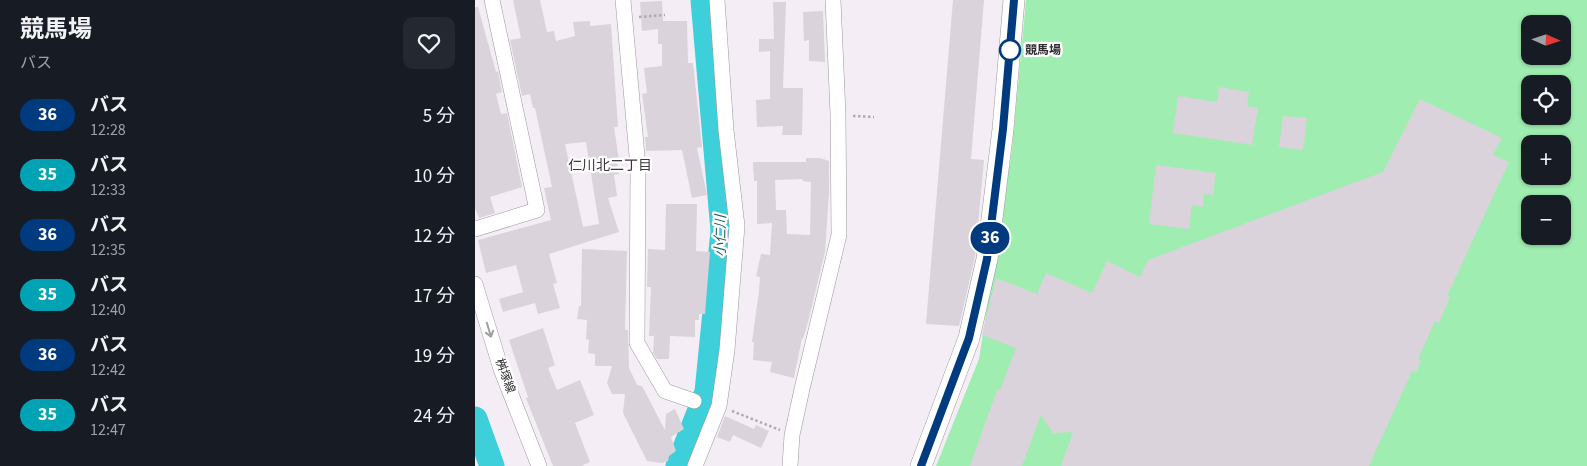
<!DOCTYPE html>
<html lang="ja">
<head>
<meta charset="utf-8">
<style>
	:root { --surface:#171b24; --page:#242831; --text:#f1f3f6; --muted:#9ea1a6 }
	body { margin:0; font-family:"Source Sans 3","Noto Sans JP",sans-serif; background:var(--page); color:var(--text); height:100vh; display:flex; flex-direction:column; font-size:19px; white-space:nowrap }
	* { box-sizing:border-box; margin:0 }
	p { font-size:16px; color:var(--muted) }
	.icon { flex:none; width:28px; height:28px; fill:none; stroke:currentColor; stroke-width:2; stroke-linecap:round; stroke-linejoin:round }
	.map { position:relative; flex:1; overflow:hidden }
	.details { display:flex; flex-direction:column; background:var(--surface); width:475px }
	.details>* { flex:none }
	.badge { padding:0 10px; border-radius:16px; font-size:18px; line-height:32px }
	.needle { width:32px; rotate:93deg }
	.controls { position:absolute; left:1046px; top:15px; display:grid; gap:10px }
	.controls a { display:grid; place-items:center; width:50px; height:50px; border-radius:10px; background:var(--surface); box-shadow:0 1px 4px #0004; font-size:25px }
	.map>.badge { position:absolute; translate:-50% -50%; box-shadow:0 0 0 2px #fff }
	.round { display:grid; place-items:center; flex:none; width:52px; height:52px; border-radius:10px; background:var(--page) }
	.overview { display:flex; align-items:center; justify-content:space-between; height:85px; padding:0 20px }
	h1 { font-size:24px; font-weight:700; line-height:38px }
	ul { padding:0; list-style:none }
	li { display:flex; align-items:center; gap:15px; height:60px; padding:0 20px }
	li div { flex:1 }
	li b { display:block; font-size:19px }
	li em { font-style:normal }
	li .badge { min-width:55px; font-weight:700; text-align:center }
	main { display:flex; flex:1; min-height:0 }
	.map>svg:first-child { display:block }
	.green { fill:#9fedb0; fill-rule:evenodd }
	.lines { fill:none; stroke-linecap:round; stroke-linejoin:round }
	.river { stroke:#3dd0db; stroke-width:25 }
	.building { fill:#dad3db; fill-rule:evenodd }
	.street-casing { stroke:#9e979f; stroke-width:16 }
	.secondary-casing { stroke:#9e979f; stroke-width:22 }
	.path { stroke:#b0aab0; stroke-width:2.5; stroke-dasharray:2.5 2.5; stroke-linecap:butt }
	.street { stroke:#fff; stroke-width:15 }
	.secondary { stroke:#fff; stroke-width:21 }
	.oneway { stroke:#a09fa0 }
	.line-casing { stroke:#fff; stroke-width:11 }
	.line { stroke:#003b80; stroke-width:8 }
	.stop-dot { fill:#fff; stroke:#003b80; stroke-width:2.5 }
	.labels { text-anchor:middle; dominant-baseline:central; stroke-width:4.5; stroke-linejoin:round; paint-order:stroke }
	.stop-label { font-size:12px; font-weight:bold; fill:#2d2a2d; stroke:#fff; text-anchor:start }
	.street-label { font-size:12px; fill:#2d2a2d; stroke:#fff }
	.neighbourhood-label { font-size:14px; fill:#3c373d; stroke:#fff }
	.water-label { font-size:14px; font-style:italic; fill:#276166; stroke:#fff }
</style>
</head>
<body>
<main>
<section class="details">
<div class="overview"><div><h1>競馬場</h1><p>バス</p></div><a class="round"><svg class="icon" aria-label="heart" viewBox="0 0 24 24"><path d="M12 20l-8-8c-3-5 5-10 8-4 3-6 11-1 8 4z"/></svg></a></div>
<ul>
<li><span class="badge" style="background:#003b80;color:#fff">36</span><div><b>バス</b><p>12:28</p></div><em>5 分</em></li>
<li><span class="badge" style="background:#00a3b4;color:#fff">35</span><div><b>バス</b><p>12:33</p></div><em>10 分</em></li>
<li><span class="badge" style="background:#003b80;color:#fff">36</span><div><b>バス</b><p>12:35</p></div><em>12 分</em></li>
<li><span class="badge" style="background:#00a3b4;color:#fff">35</span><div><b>バス</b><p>12:40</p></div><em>17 分</em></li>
<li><span class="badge" style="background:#003b80;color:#fff">36</span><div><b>バス</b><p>12:42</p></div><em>19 分</em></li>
<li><span class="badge" style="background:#00a3b4;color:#fff">35</span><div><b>バス</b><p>12:47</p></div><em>24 分</em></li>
</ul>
</section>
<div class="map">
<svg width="1112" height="466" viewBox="0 0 1112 466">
	<rect width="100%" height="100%" fill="#f4edf5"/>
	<path class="green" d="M551 0H1112V466H461L504 359 537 150ZM1055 24H1088V56H1055ZM1055 84H1088V116H1055ZM1055 144H1088V176H1055ZM1055 204H1088V236H1055Z"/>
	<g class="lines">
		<g class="river">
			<path d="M0 419 17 466"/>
			<path d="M203 466 232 392 248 231 228 0"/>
		</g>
	</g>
	<g class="building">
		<path d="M38 0H65L72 32 79 31 81 41 100 36 98 22 115 21V26L136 24 143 127H139L144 161H142L144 174 139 175 142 196 133 198 144 232 74 254 82 283 78 284 85 308 63 314 60 303 28 312 24 299 48 292 41 265 11 273 3 240 76 220 69 188 77 187 60 108H58L55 94 47 96 35 40 46 38ZM111 142 124 224 108 227 90 144Z"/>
		<path d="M478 0H509L496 159 509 160 500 257 484 326 451 324Z"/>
		<path d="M187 1 188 21H212L213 63H218L227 147 222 148 232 195 217 198 207 150 171 151 170 137H173L167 94 172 93 169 68 187 66V44H183V29L167 31 165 2Z"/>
		<path d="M298 2H311L308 88H328L327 135H307L308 126 282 127 281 100 295 99V51L284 52V39H299Z"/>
		<path d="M0 7H3L21 72 23 71 27 92 21 94 26 114 32 113 47 187 15 197 20 213 4 218 0 208Z"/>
		<path d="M348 11 350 62 334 61V40L329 41 328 12Z"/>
		<path d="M744 87 774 92 772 106 783 108 777 145 698 133 703 96 742 102Z"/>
		<path d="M945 99 1027 138 1018 155 1034 162 972 296 975 297 964 323 960 321 943 359 946 360 941 372 937 371 894 466H586L598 432 578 433 566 415 547 466H495L522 390H525L541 348 507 335 521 278 562 294 571 273 617 293 632 261 665 277 673 260 908 172Z"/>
		<path d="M808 116 832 118 828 150 804 147Z"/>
		<path d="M331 158H345L354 161V193L350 252 333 322 328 339 327 338 319 378 295 372 297 362 278 360 279 342H277L284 291 285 277 281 276 286 254 295 255 297 223 282 224V181H279L278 162H331ZM328 179 327 181 336 182 335 235 312 234 311 210H301L300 180Z"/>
		<path d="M681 165 741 173 738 195 729 194 728 207 717 205 714 229 674 224Z"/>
		<path d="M191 204H222L221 251 235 252 230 314H224V320H220V337L195 336 194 359H182L178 353 179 336H174L176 287H172L173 249 190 250Z"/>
		<path d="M107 249 152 251 150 330H153L154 368 162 385 167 386 190 430 191 414 200 409 209 429 196 437 201 451 194 456 193 461 187 463 172 461 148 413 150 394H137L132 383 137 366H120V354L113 353 114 340 111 339 112 320 102 319 104 306H106Z"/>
		<path d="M68 328 80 365 73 368 82 390 105 380 119 415 100 423 115 462 106 466H78L51 398 53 397 34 340Z"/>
		<path d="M250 416 279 429 281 425 294 431 286 448 258 435 255 442 242 437Z"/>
	</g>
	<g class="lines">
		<g class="street-casing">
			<g id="street">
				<path d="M148 0 163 167 162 343 190 391 219 401"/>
				<path d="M0 229 62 210 17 0"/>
				<path d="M0 284 26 369 64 466"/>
				<path d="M220 466 244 406 252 350 262 226 251 130 242 0"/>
				<path d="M315 466 317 435 327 389 364 235 363 114 358 0"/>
			</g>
		</g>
		<g class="secondary-casing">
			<path id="secondary" d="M446 466 494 338 512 259 528 129 539 0"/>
		</g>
		<g class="path">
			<path d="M164 17 190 15"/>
			<path d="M378 116 399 117"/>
			<path d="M257 411 305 430"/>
		</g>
		<use href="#street" class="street"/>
		<use href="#secondary" class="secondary"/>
	</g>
	<defs><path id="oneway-shaft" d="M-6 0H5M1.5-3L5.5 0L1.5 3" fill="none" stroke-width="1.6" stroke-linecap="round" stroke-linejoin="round" transform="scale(1.25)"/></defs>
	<use class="oneway" href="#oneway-shaft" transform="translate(14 330) rotate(73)"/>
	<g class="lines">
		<g class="line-casing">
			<path id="line" d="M446 466 494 338 512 259 528 129 539 0"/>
		</g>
		<use href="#line" class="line"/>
	</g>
	<circle class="stop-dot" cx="535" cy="50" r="10"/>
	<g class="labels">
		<g class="stop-label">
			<text x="550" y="50">競馬場</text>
		</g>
		<g class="street-label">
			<text transform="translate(30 376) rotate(70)">桝塚線</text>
		</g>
		<g class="neighbourhood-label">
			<text x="135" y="166">仁川北二丁目</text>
		</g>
		<g class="water-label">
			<text transform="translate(246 236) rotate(-89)">小仁川</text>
		</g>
	</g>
</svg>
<div class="controls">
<a><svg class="needle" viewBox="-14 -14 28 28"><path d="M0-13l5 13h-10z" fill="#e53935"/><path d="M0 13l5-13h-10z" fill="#9ea1a6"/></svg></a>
<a><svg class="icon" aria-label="locate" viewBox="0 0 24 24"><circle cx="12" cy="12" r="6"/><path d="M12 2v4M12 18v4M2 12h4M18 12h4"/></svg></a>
<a>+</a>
<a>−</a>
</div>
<b class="badge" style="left:515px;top:238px;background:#003b80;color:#fff">36</b>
</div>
</main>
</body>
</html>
